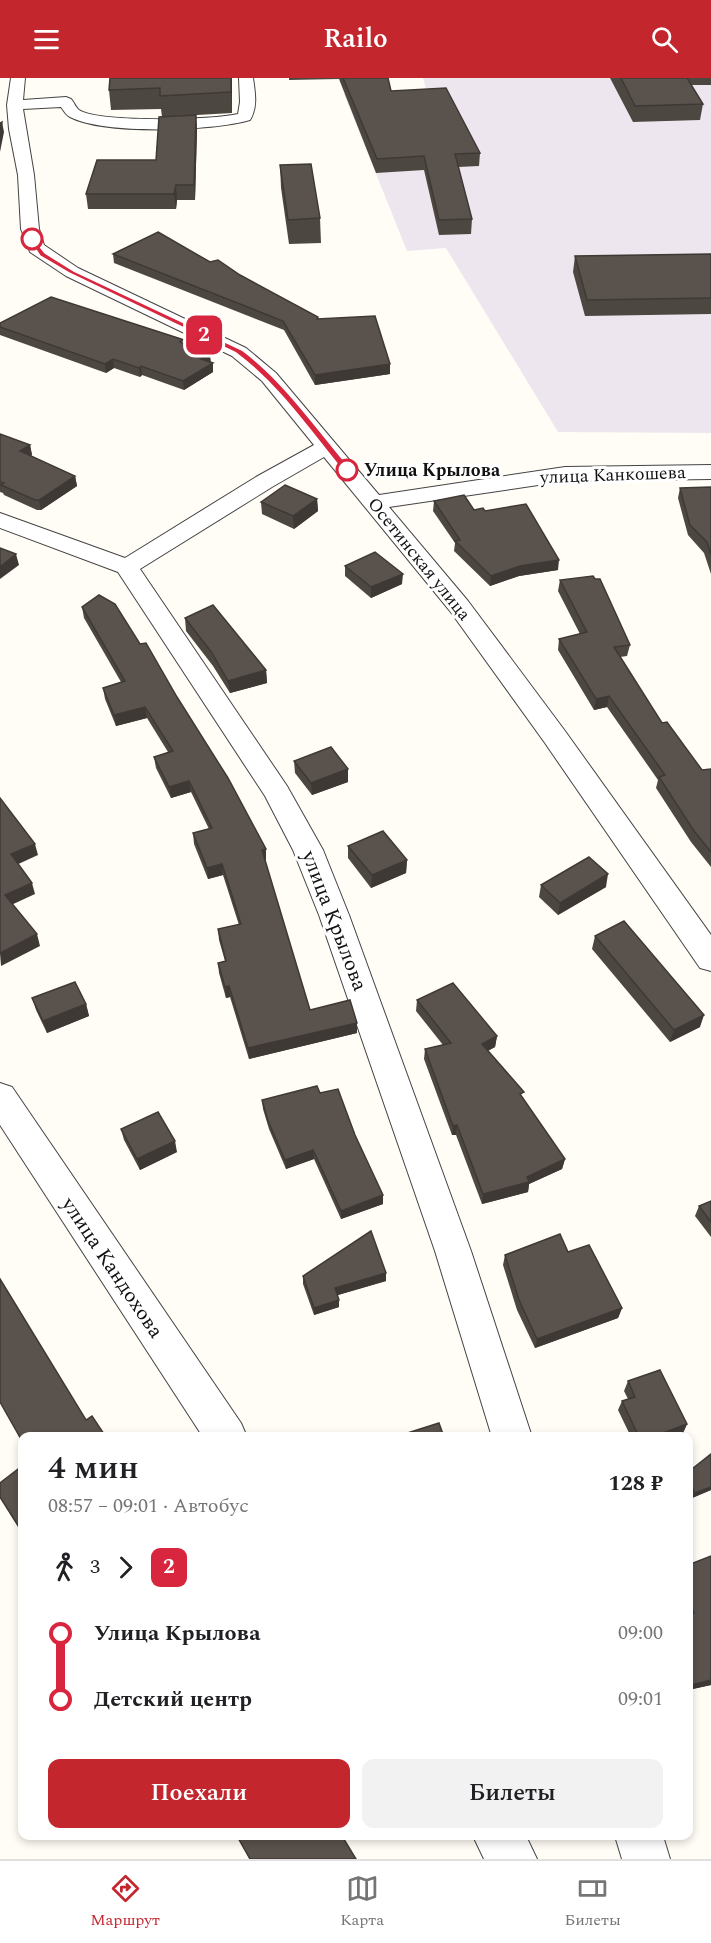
<!DOCTYPE html>
<html lang="ru">
<head>
<meta charset="utf-8">
<style>
	:root { --surface:#fff; --page:#f2f2f2; --text:#202124; --muted:#757577; --line:#e0e0e0; --accent:#c4262e }
	body { margin:0; font-family:Spectral,serif; background:var(--page); color:var(--text); height:100vh; display:flex; flex-direction:column; font-size:22px; white-space:nowrap }
	* { box-sizing:border-box; margin:0 }
	p { font-size:20px; color:var(--muted) }
	.icon { flex:none; width:33px; height:33px; fill:none; stroke:currentColor; stroke-width:2; stroke-linecap:round; stroke-linejoin:round }
	.map { position:relative; flex:1; overflow:hidden }
	.side { position:absolute; left:18px; top:1354px; width:675px; height:408px; display:flex; flex-direction:column; background:var(--surface); border-radius:12px; box-shadow:0 3px 9px #0003 }
	.side>* { flex:none }
	.badge { padding:0 12px; border-radius:9px; font-size:21px; line-height:39px }
	.map>.badge { position:absolute; translate:-50% -50%; box-shadow:0 0 0 3px #fff }
	.legs { display:flex; align-items:center; gap:9px; height:66px; padding:0 30px; font-size:20px }
	.legs p { margin-inline-start:auto }
	.headline { display:flex; align-items:center; justify-content:space-between; height:102px; padding:0 30px }
	h1 { font-size:33px; font-weight:600; line-height:45px }
	.cta { display:flex; gap:12px; margin-top:auto; padding:12px 30px }
	.cta a { flex:1; height:69px; border-radius:12px; background:var(--accent); color:#fff; font-size:24px; font-weight:600; line-height:69px; text-align:center }
	.cta a+a { background:var(--page); color:var(--text) }
	ul { padding:0 30px; list-style:none }
	li { display:flex; align-items:center; gap:21px; height:66px; font-size:22px }
	li i { display:grid; place-items:center; width:9px; height:100%; margin:0 8px; background:currentColor }
	li i::after { content:''; width:15px; height:15px; margin:-8px; border:4px solid; border-radius:50%; background:var(--surface) }
	li p { margin-inline-start:auto }
	li:first-child i { background:linear-gradient(#0000 50%,currentColor 0) }
	li:last-child i { background:linear-gradient(currentColor 50%,#0000 0) }
	header { display:flex; justify-content:space-between; align-items:center; height:78px; padding:0 30px; background:var(--accent); color:#fff; font-size:27px; font-weight:600 }
	.tab-bar { display:flex; justify-content:space-around; align-items:center; height:84px; border-top:2px solid var(--line); background:var(--surface); font-size:16px; color:var(--muted) }
	.tab-bar a { display:grid; justify-items:center; gap:3px }
	.tab-bar .selected { color:var(--accent) }
	.map>svg:first-child { display:block }
	.industrial { fill:#eee6ef }
	.lines { fill:none; stroke-linecap:round; stroke-linejoin:round }
	.minor-casing { stroke:#444; stroke-width:2 }
	.minor { fill:#fff; fill-rule:evenodd }
	.wall { fill:#4d4742 }
	.shaded-wall { fill:#3f3936 }
	.building { fill:#5a524d; stroke:#3f3936; stroke-width:1.5 }
	.line-1 { fill:#d7263d; stroke:#fff; stroke-width:1.5 }
	.stop-1-dot { fill:#fff; stroke:#d7263d; stroke-width:3 }
	.labels { text-anchor:middle; dominant-baseline:central; stroke-width:6; stroke-linejoin:round; paint-order:stroke }
	.far-stop-label { font-size:18px; font-weight:bold; fill:#111; stroke:#fff; text-anchor:start }
	.far-street-label { font-size:18px; fill:#111; stroke:#fff }
	.street-label { font-size:21px; fill:#111; stroke:#fff }
</style>
</head>
<body>
<header><svg class="icon" aria-label="menu" viewBox="0 0 24 24"><path d="M4 6h16M4 12h16M4 18h16"/></svg>Railo<svg class="icon" aria-label="search" viewBox="0 0 24 24"><circle cx="10" cy="10" r="6"/><path d="M15 15l6 6"/></svg></header>
<div class="map">
<svg width="711" height="1781" viewBox="0 0 711 1781">
	<rect width="100%" height="100%" fill="#fffdf5"/>
	<path class="industrial" d="M423 0H711V355L558 354 446 170 407 173 344 16 426 11Z"/>
	<g class="lines">
		<g class="minor-casing">
			<g id="minor">
				<path d="M11 0H25L23 22 66 19 71 21C74 24 76 30 79 32 98 45 214 42 238 36L240 24 239 0H253C255 14 258 29 250 42 213 53 105 57 70 39 66 37 64 33 61 29L23 31 34 97 39 151 44 167 78 190 246 270 276 295 379 417 565 389 711 387V401L565 403 389 429 468 523 565 653 711 857V893L700 890 545 665 450 533 324 379 272 409 140 491 287 708 323 772 349 837 471 1173 532 1359H492L435 1173 319 837 293 772 265 718 118 494 0 450V435L125 480 256 399 314 367 262 303 232 278 66 198 30 174 21 151 18 97 9 51 7 27Z"/>
				<path d="M0 1005 12 1009 241 1345 247 1359H203L0 1047Z"/>
				<path d="M473 1758H526L537 1781H484Z"/>
				<path d="M615 1758H663L670 1781H622Z"/>
			</g>
		</g>
		<use href="#minor" class="minor"/>
	</g>
	<g class="wall">
		<path d="M232 0V35L162 39 161 31 111 32 109 12Z"/>
		<path d="M289 0H388L391 13 480 75 479 88 458 89 472 141 471 156 439 157 424 92 376 95 339 1 289 2Z"/>
		<path d="M610 0H711V7H691L703 26 700 42 633 44Z"/>
		<path d="M196 37 197 52 195 122H177L176 131H88L86 116 156 82Z"/>
		<path d="M280 87 320 140 321 165 289 166 281 110Z"/>
		<path d="M113 176 210 184 240 197 318 241 390 296 315 307 284 252 114 185Z"/>
		<path d="M711 176V236L585 238 573 194 575 178Z"/>
		<path d="M0 245 184 266 213 285V294L184 312 142 297 140 299 114 290 106 295 0 257Z"/>
		<path d="M0 356 30 367 32 377 31 378 75 398 77 408 41 432H37L4 417 3 415 0 414Z"/>
		<path d="M711 409V496L704 475 688 457 678 420 680 410Z"/>
		<path d="M317 421 318 433 294 451 262 436 261 424Z"/>
		<path d="M434 423 474 432 485 433 558 492 519 498 490 508 454 473 455 465 433 433Z"/>
		<path d="M345 488 402 506 371 520 345 498Z"/>
		<path d="M560 502 630 567 627 578 620 579 662 645 702 692 711 691V789L691 764 656 710 658 702 607 629 594 632 558 572 559 561 580 556 558 513Z"/>
		<path d="M82 529 266 782 265 783 310 932 357 955 249 981 230 919 226 920 219 895 218 885 225 883 219 862 218 851 239 847 223 797 208 801 194 766 193 755 209 751 191 714 171 720 156 690 154 679 168 674 147 640 116 648 105 621 103 610 121 604 84 540Z"/>
		<path d="M185 540 266 592 267 605 230 615 213 588 186 553Z"/>
		<path d="M294 683 348 691V704L312 717 295 695Z"/>
		<path d="M348 768 407 782 406 795 371 810 348 780Z"/>
		<path d="M541 807 606 809 558 837 539 819Z"/>
		<path d="M595 858 700 949 670 964 592 871Z"/>
		<path d="M32 920 86 926 89 938 47 955 36 932Z"/>
		<path d="M417 922 497 958 495 969 488 973 523 1021 565 1081 562 1091 529 1106 528 1114 482 1126 456 1057H452L424 981 425 971 443 967 416 933Z"/>
		<path d="M320 1015 383 1117V1126L341 1141 314 1081 286 1091 269 1051 263 1031 262 1022Z"/>
		<path d="M121 1051 177 1074 140 1092 124 1062Z"/>
		<path d="M711 1123V1159L695 1138 699 1128Z"/>
		<path d="M568 1174 622 1230 618 1240 535 1270 517 1232 503 1187 505 1177Z"/>
		<path d="M303 1198 386 1203 337 1217 339 1229 314 1237 303 1206Z"/>
		<path d="M628 1303 687 1346 683 1355 672 1359H631L618 1332 622 1323 628 1321 624 1313Z"/>
		<path d="M688 1394 711 1412 692 1420 688 1411Z"/>
		<path d="M711 1478V1607L688 1612V1487Z"/>
	</g>
	<g class="shaded-wall">
		<path d="M231 0H232V35L231 14Z"/>
		<path d="M196 37 197 52 195 122 194 107Z"/>
		<path d="M2 44 4 54 0 74V55Z"/>
		<path d="M176 107 177 122 176 131 174 116Z"/>
		<path d="M210 276 211 285 201 281Z"/>
		<path d="M113 281 114 290 106 295 105 286Z"/>
		<path d="M213 285V294L184 312 183 303Z"/>
		<path d="M390 286V296L315 307V297Z"/>
		<path d="M141 288 142 297 140 299 139 290Z"/>
		<path d="M30 367 32 377 23 383 20 373Z"/>
		<path d="M75 398 77 408 41 432 39 422Z"/>
		<path d="M317 421 318 433 294 451 293 438Z"/>
		<path d="M16 476 19 487 0 501V489Z"/>
		<path d="M559 482 558 492 519 498 490 508 491 498 520 488Z"/>
		<path d="M403 496 402 506 371 520V509Z"/>
		<path d="M266 592 267 605 230 615 228 603Z"/>
		<path d="M609 618 607 629 594 632 596 621Z"/>
		<path d="M145 629 147 640 116 648 114 637Z"/>
		<path d="M348 691V704L312 717 311 705Z"/>
		<path d="M189 703 191 714 171 720 169 709Z"/>
		<path d="M35 766 38 777 14 788 11 776Z"/>
		<path d="M266 771V782L263 783 262 772Z"/>
		<path d="M407 782 406 795 371 810 372 797Z"/>
		<path d="M222 786 223 797 208 801 207 790Z"/>
		<path d="M608 796 606 809 558 837 560 825Z"/>
		<path d="M32 805 35 816 9 828 5 817Z"/>
		<path d="M37 856 40 868 1 888 0 875Z"/>
		<path d="M229 908 230 919 226 920 225 909Z"/>
		<path d="M86 926 89 938 47 955 43 943Z"/>
		<path d="M704 937 700 949 670 964 674 952Z"/>
		<path d="M357 945V955L249 981 248 970Z"/>
		<path d="M497 958 495 969 481 976 482 966Z"/>
		<path d="M457 1047 456 1057H452L453 1048Z"/>
		<path d="M175 1063 177 1074 140 1092 137 1081Z"/>
		<path d="M313 1072 314 1081 286 1091 285 1082Z"/>
		<path d="M565 1081 562 1091 529 1106 528 1114 482 1126 483 1116 527 1099Z"/>
		<path d="M383 1117V1126L341 1141V1133Z"/>
		<path d="M386 1195V1203L335 1218V1210Z"/>
		<path d="M339 1222V1229L314 1237V1230Z"/>
		<path d="M622 1230 618 1240 535 1270 537 1261Z"/>
		<path d="M687 1346 683 1355 672 1359H652Z"/>
		<path d="M711 1409V1412L692 1420 695 1415Z"/>
		<path d="M711 1602V1607L688 1612V1608Z"/>
	</g>
	<g class="building">
		<path d="M110 0H231V14L160 18V10L109 12Z"/>
		<path d="M343 0H388L391 13 446 10 480 75 455 76 472 141 439 142 424 78 377 81Z"/>
		<path d="M621 0H687L703 26 635 28Z"/>
		<path d="M196 37 194 107H176L174 116H86L97 82H156L159 39Z"/>
		<path d="M2 44 0 55V45Z"/>
		<path d="M311 86 320 140 288 142 280 87Z"/>
		<path d="M158 154 210 184 218 182 240 197 318 239 317 241 375 238 390 286 315 297 283 243 113 176Z"/>
		<path d="M711 176V220L587 222 575 178Z"/>
		<path d="M51 219 184 262 180 264 210 276 201 281 213 285 183 303 141 288 139 290 113 281 105 286 0 249V245Z"/>
		<path d="M0 356 30 367 20 373 75 398 39 422H35L1 407 4 405 0 404Z"/>
		<path d="M285 407 317 421 293 438 261 424Z"/>
		<path d="M711 409V477L707 464 690 447 680 410Z"/>
		<path d="M464 417 474 432 483 430 485 433 526 426 559 482 520 488 491 498 455 463 460 462 434 423Z"/>
		<path d="M0 470 16 476 0 489Z"/>
		<path d="M375 474 403 496 371 509 345 488Z"/>
		<path d="M593 498 595 501H600L630 567 614 569 662 645 667 644 702 692 711 691V774L694 753 659 699 665 697 609 618 596 621 559 561 587 554 560 502Z"/>
		<path d="M99 517 115 526 140 566 146 565 177 619 228 700 266 771 262 772 310 932 350 922 357 945 248 970 229 908 225 909 218 885 226 883 218 851 241 846 222 786 207 790 193 755 212 750 189 703 169 709 154 679 173 673 145 629 114 637 103 610 125 603 82 529Z"/>
		<path d="M213 527 266 592 228 603 212 575 185 540Z"/>
		<path d="M331 669 348 691 311 705 294 683Z"/>
		<path d="M0 720 35 766 11 776 32 805 5 817 37 856 0 875Z"/>
		<path d="M383 753 407 782 372 797 348 768Z"/>
		<path d="M589 779 608 796 560 825 541 807Z"/>
		<path d="M624 843 704 937 674 952 595 858Z"/>
		<path d="M75 904 86 926 43 943 32 920Z"/>
		<path d="M453 905 497 958 482 966 524 1014 520 1016 565 1081 527 1099 529 1104 483 1116 457 1047 453 1048 425 971 451 965 417 922Z"/>
		<path d="M317 1008 320 1015 338 1011 355 1057 383 1117 341 1133 313 1072 285 1082 268 1043 262 1022Z"/>
		<path d="M158 1034 175 1063 137 1081 121 1051Z"/>
		<path d="M711 1123V1144L699 1128Z"/>
		<path d="M371 1153 386 1195 335 1210 339 1222 314 1230 303 1198Z"/>
		<path d="M560 1156 568 1174 589 1167 622 1230 537 1261 519 1222 505 1177Z"/>
		<path d="M0 1201 86 1342 92 1338 106 1359H22V1363L0 1324Z"/>
		<path d="M660 1292 687 1346 652 1359H639L622 1323 635 1319 628 1303Z"/>
		<path d="M439 1345 444 1359H395Z"/>
		<path d="M711 1376V1409L695 1415 688 1402V1394Z"/>
		<path d="M22 1388V1454L0 1419V1405Z"/>
		<path d="M711 1478V1602L688 1608V1536L694 1535 688 1524V1487Z"/>
		<path d="M237 1758H342L356 1781H250Z"/>
	</g>
	<path class="line-1" d="M32 159 45 175 74 193 242 272C284 303 316 350 350 390V394H344C310 353 279 307 236 275L69 195 40 178 29 161Z"/>
	<g class="stop-1-dot">
		<circle cx="32" cy="161" r="10"/>
		<circle cx="347" cy="392" r="10"/>
	</g>
	<g class="labels">
		<g class="far-stop-label">
			<text x="364" y="392">Улица Крылова</text>
		</g>
		<g class="far-street-label">
			<text transform="translate(613 397) rotate(-2)">улица Канкошева</text>
			<text transform="translate(419 481) rotate(51)">Осетинская улица</text>
		</g>
		<g class="street-label">
			<text transform="translate(334 843) rotate(69)">улица Крылова</text>
			<text transform="translate(112 1190) rotate(56)">улица Кандохова</text>
		</g>
	</g>
</svg>
<b class="badge" style="left:204px;top:257px;background:#d7263d;color:#fff">2</b>
<section class="side">
<div class="headline"><div><h1>4 мин</h1><p>08:57 – 09:01 · Автобус</p></div><b>128 ₽</b></div>
<div class="legs"><svg class="icon" aria-label="walk" viewBox="0 0 24 24"><circle cx="13" cy="4" r="2"/><path d="M13 8l-2 6 4 7M11 14l-3 7M7 12l3-4h3l4 4"/></svg>3<svg class="icon" aria-label="forward" viewBox="0 0 24 24"><path d="M9 5l7 7-7 7"/></svg><b class="badge" style="background:#d7263d;color:#fff">2</b></div>
<ul>
<li><i style="color:#d7263d"></i><b>Улица Крылова</b><p>09:00</p></li>
<li><i style="color:#d7263d"></i><b>Детский центр</b><p>09:01</p></li>
</ul>
<div class="cta"><a>Поехали</a><a>Билеты</a></div>
</section>
</div>
<nav class="tab-bar">
<a class="selected"><svg class="icon" aria-label="directions" viewBox="0 0 24 24"><path d="M12 3l9 9-9 9-9-9zM9 14v-3h6M13 9l2 2-2 2"/></svg>Маршрут</a>
<a><svg class="icon" aria-label="map" viewBox="0 0 24 24"><path d="M3 6l6-2 6 2 6-2v14l-6 2-6-2-6 2zM9 4v14M15 6v14"/></svg>Карта</a>
<a><svg class="icon" aria-label="tickets" viewBox="0 0 24 24"><path d="M3 7h18v10H3zM15 7v10"/></svg>Билеты</a>
</nav>
</body>
</html>
